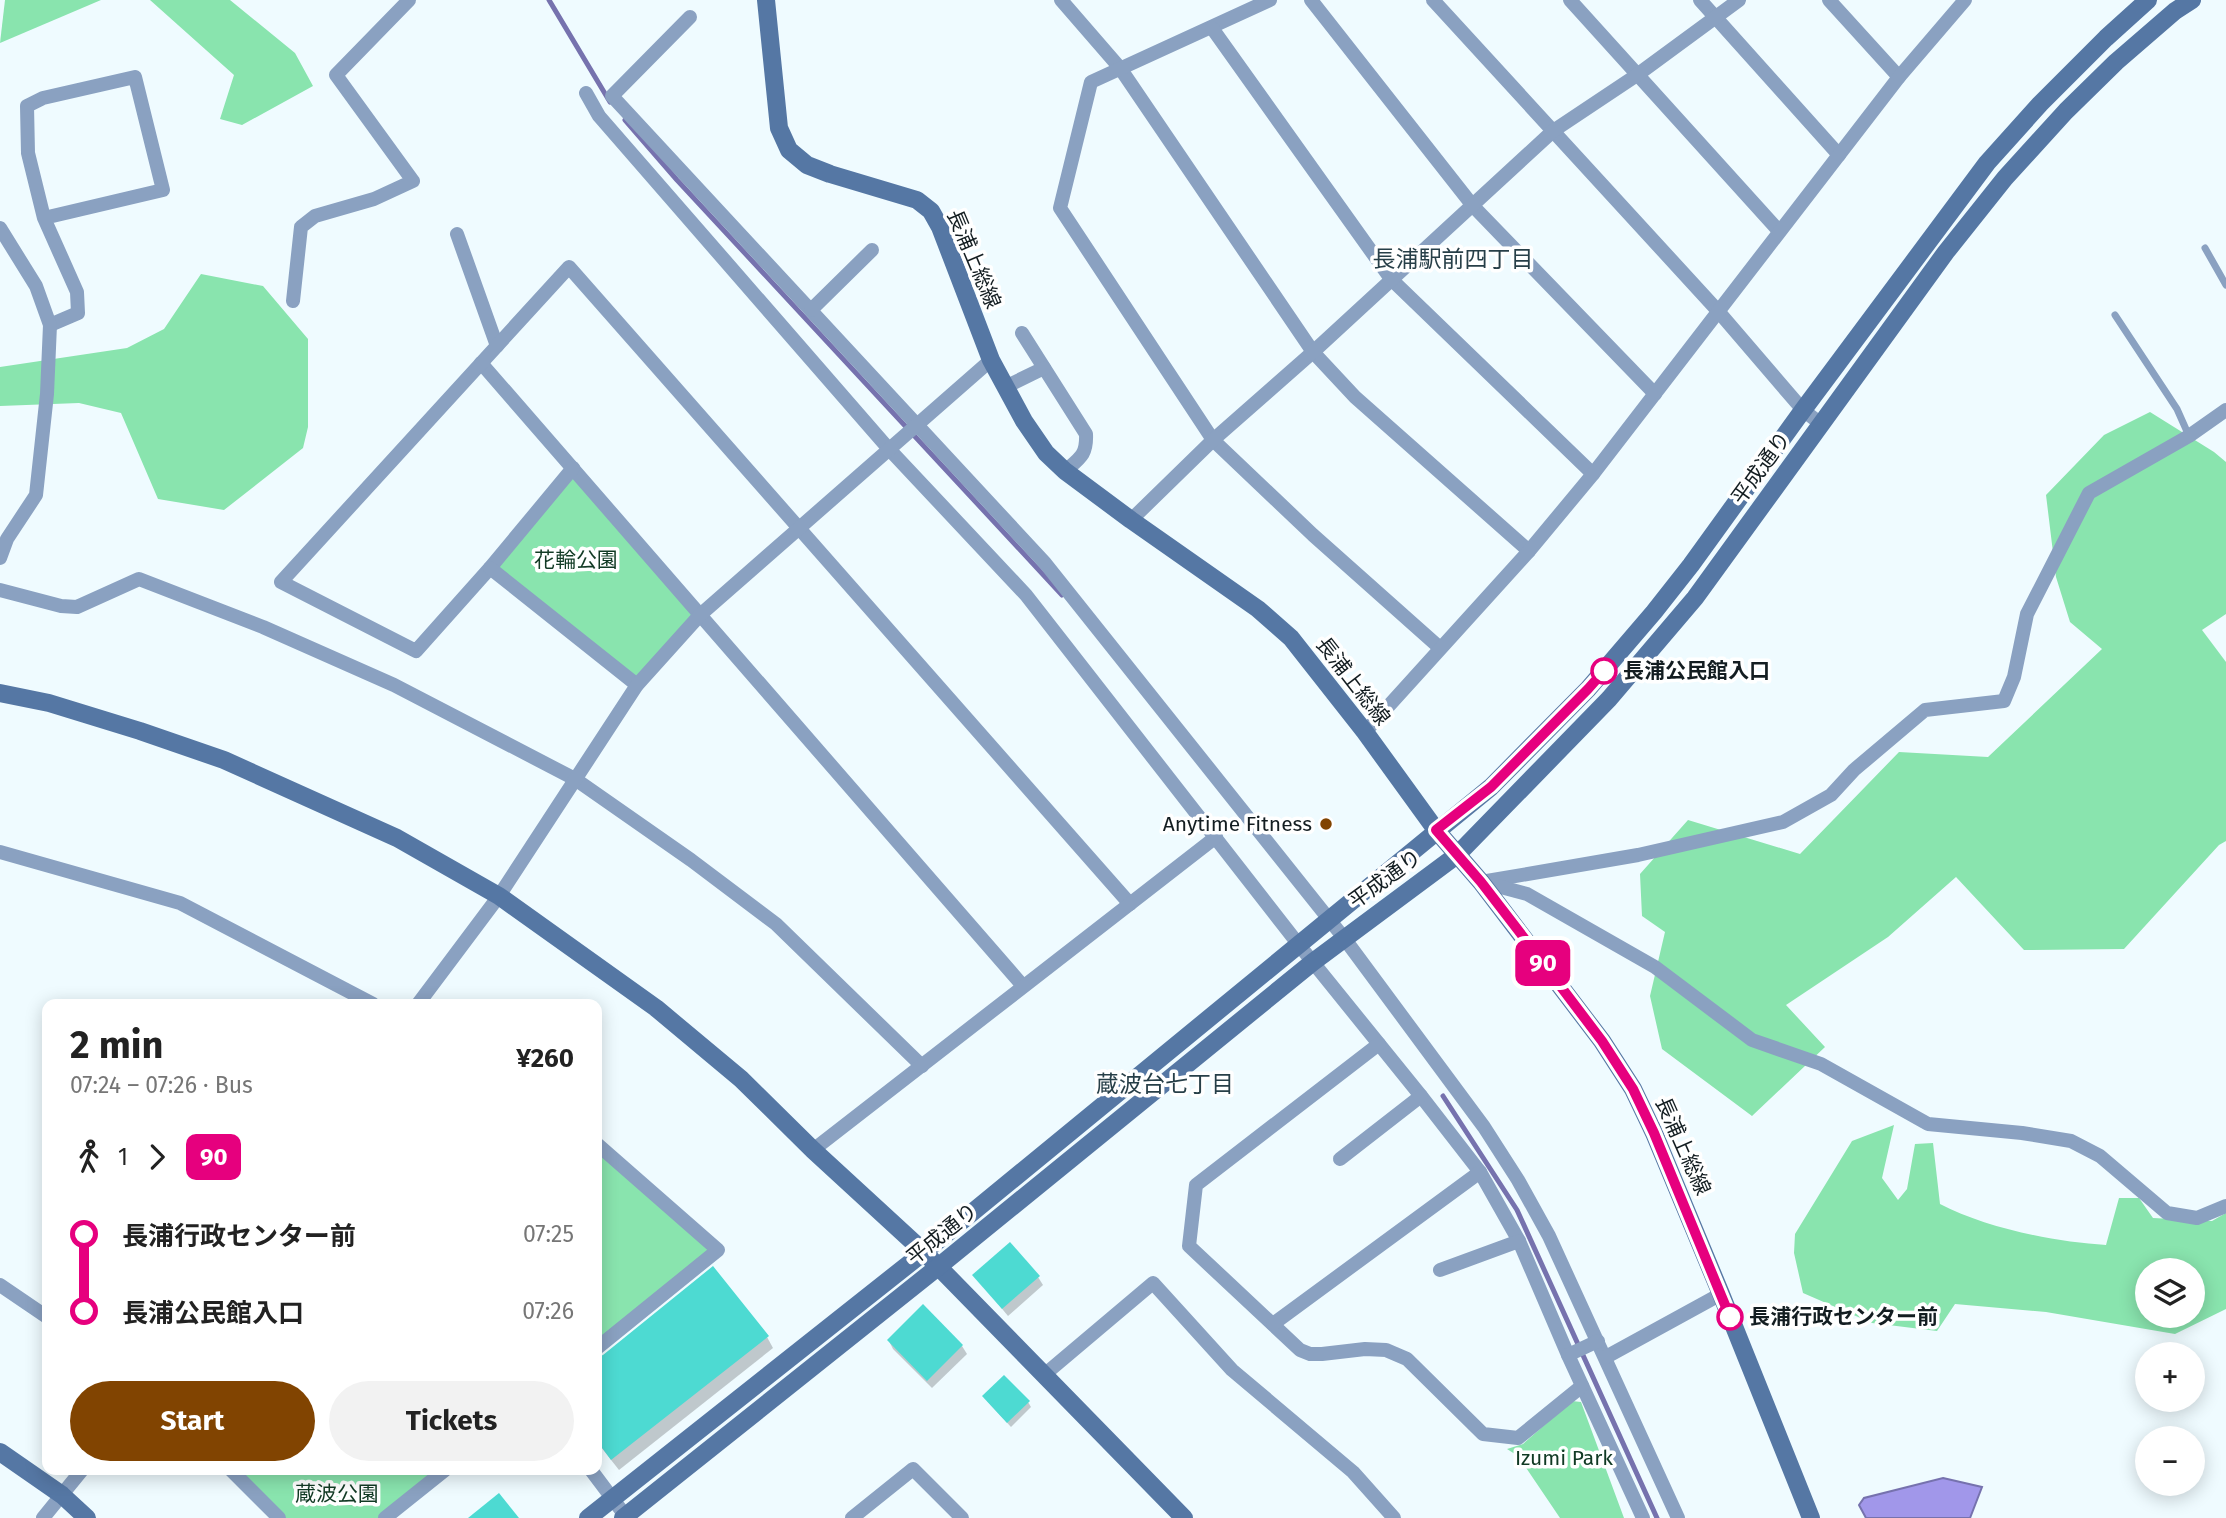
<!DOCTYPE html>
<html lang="en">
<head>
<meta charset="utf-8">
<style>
	:root { --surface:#fff; --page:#f2f2f2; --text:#222; --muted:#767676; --accent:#814401 }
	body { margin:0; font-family:"Fira Sans","Noto Sans JP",sans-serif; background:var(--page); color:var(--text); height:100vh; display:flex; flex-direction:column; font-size:26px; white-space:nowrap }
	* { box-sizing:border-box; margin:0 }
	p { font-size:23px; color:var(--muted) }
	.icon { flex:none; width:38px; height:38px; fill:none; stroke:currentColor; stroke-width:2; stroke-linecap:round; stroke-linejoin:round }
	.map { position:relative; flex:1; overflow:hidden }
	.side { position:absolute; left:42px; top:999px; width:560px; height:476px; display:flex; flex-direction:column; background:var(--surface); border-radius:14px; box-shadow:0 4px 18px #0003 }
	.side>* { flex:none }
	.badge { padding:0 14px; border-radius:10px; font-size:24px; line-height:46px }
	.tools { position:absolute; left:2135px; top:1258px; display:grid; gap:14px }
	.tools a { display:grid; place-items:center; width:70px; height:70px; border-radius:50%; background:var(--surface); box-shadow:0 4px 18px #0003; font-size:35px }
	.map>.badge { position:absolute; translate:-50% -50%; box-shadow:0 0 0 4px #fff }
	.legs { display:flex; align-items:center; gap:10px; height:77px; padding:0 28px; font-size:23px }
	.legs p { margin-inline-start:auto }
	.overview { display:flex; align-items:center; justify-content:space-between; height:119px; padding:0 28px }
	h1 { font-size:38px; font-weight:700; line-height:52px }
	.button { display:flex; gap:14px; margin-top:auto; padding:14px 28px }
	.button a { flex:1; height:80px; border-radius:42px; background:var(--accent); color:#fff; font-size:28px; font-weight:700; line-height:80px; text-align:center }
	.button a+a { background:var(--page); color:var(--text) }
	ul { padding:0 28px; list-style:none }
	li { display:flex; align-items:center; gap:24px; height:77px; font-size:26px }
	li i { display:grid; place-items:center; width:10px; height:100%; margin:0 9px; background:currentColor }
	li i::after { content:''; width:18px; height:18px; margin:-9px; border:5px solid; border-radius:50%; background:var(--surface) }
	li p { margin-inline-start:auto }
	li:first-child i { background:linear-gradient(#0000 50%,currentColor 0) }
	li:last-child i { background:linear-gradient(currentColor 50%,#0000 0) }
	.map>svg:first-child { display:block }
	.green { fill:#89e4ae; fill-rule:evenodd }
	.water { fill:#a197ea; stroke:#7672ae; stroke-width:2 }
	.shadow { fill:#0003 }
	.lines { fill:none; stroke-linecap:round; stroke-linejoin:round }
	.stream { stroke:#7672ae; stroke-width:5 }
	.building { fill:#4ddad2 }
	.lane { stroke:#8aa1c1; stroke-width:7 }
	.street { stroke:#8aa1c1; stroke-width:14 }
	.secondary { stroke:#5577a4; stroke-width:18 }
	.line-1-casing { stroke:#fff; stroke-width:16 }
	.line-1 { stroke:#e6007e; stroke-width:10 }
	.stop-1-dot { fill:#fff; stroke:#e6007e; stroke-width:3.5 }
	.poi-dot { fill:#814401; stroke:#fff; stroke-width:2.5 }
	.labels { text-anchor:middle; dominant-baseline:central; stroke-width:7; stroke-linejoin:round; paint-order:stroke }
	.street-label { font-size:21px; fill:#131d21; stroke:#fff }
	.park-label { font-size:21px; fill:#113a24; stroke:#fff }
	.stop-label { font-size:21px; font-weight:bold; fill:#131d21; stroke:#fff; text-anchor:start }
	.poi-label { font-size:21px; fill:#131d21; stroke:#fff; text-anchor:end }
	.neighbourhood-label { font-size:23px; fill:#273f48; stroke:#fff }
</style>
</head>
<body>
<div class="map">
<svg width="2226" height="1518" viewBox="0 0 2226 1518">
	<rect width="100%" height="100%" fill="#effbff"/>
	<g class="green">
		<path d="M5 0H101L0 43Z"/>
		<path d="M150 0H230L295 53 313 86 242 125 220 119 234 75Z"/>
		<path d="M201 274 263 286 308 339V427L303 448 224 510 158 499 121 413 79 403 0 406V367L127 348 164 329Z"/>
		<path d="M2150 412 2214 452 2226 462V614L2202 630 2226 662V841L2219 845 2124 949 2024 950 1956 877 1888 937 1786 1005 1825 1047 1752 1116 1662 1049 1650 996 1665 932 1642 916 1640 874 1688 820 1800 854 1899 752 1988 757 2102 649 2070 622 2056 577 2046 495 2104 435Z"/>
		<path d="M573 468 700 615 637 685 490 568Z"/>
		<path d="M1894 1125 1882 1178 1898 1200 1907 1189 1915 1144 1933 1143 1940 1204C1986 1228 2055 1242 2106 1245L2119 1198H2139L2153 1218 2212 1221 2226 1213V1309L2175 1334 2046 1312 1955 1304 1937 1331 1872 1323 1803 1293 1794 1253 1795 1234 1852 1141ZM2147 1270H2193V1316H2147Z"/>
		<path d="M597 1144 718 1250 597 1348Z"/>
		<path d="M1572 1401 1581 1402 1624 1518H1560L1518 1456 1507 1449 1523 1444Z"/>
		<path d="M237 1470H445L385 1518H282Z"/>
	</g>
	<path class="water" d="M1943 1478 1982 1487 1970 1518H1866L1859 1505 1864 1498Z"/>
	<g class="shadow">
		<path d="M975 1276 1038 1277 1043 1285 1008 1316Z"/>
		<path d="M767 1337 773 1348 619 1470 597 1442V1358Z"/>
		<path d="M889 1341 962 1346 967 1354 932 1388 893 1349Z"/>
		<path d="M987 1401 1028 1402 1031 1407 1011 1427Z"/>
	</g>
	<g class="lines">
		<g class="stream">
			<path d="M549 0 610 102"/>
			<path d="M625 120 677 180 1062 595"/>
			<path d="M1443 1096 1517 1210 1657 1518"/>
		</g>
	</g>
	<g class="building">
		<path d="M1010 1242 1040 1276 1002 1309 972 1275Z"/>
		<path d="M713 1266 769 1336 611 1460 597 1441V1357L603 1355Z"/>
		<path d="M923 1304 963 1345 927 1381 887 1340Z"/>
		<path d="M1004 1375 1030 1401 1007 1423 982 1396Z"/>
		<path d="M499 1493 519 1518H468Z"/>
	</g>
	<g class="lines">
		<g class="lane">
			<path d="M2205 248 2226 285"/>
			<path d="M2115 315 2177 409 2189 436"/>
		</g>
		<g class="street">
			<path d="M1061 0 1120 68 1313 352 1355 397 1529 551"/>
			<path d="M1270 0 1091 82 1060 208 1213 440 1313 535 1440 648"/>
			<path d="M1311 0 1473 206 1655 394"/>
			<path d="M1433 0 1718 311 1803 410 1821 424"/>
			<path d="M1570 0 1779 231"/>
			<path d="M1700 0 1839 155"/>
			<path d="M1829 0 1899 77"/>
			<path d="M690 17 612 96 1045 563 1344 938 1484 1127 1518 1180 1549 1236 1678 1518"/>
			<path d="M1212 28 1391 279 1593 474"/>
			<path d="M586 93 599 116 888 448 1026 595 1299 945 1421 1096 1480 1172 1519 1241 1568 1355 1643 1518"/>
			<path d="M44 218 163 190 135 77 43 98 27 106 28 153 44 218 77 292 78 313 50 325"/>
			<path d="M0 228 36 286 50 325 47 394 36 495 7 539 0 558"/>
			<path d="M457 234 497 346"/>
			<path d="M293 301 301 227 315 216 374 199 413 181 336 75 409 0"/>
			<path d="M811 310 872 250"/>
			<path d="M1022 333 1086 434C1087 455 1080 458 1065 471"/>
			<path d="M481 363 1023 986"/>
			<path d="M1005 387 1044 368"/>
			<path d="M573 468 490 568 416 651 281 582 569 267 1130 904"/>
			<path d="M1131 520 1213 440 1313 352 1553 131 1637 75 1739 0"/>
			<path d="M490 568 637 685"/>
			<path d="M0 590 61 606 77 607 139 579 263 627 394 685 575 779 691 860 776 924 922 1066"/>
			<path d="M1365 732 1529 551 1593 474 1899 77 1965 0"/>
			<path d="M0 852 180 903 373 1004"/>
			<path d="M1481 882 1638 855 1783 822 1831 795 1854 770 1925 710 2004 701 2014 677 2027 614 2089 493 2189 436 2226 410"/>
			<path d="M1486 883 1527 894 1655 967 1752 1040 1821 1064 1928 1124 2022 1133 2071 1141 2100 1156 2167 1213 2197 1218 2226 1206"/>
			<path d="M418 1004 499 896 637 685 700 615 991 360"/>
			<path d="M1379 1044 1196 1185 1189 1246 1300 1350 1310 1354H1322L1365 1349 1386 1350 1407 1359 1483 1434 1518 1438 1582 1386"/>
			<path d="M597 1144 718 1250 597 1348"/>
			<path d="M813 1150 1216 837"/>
			<path d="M1340 1159 1421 1096"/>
			<path d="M1440 1270 1519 1241"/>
			<path d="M0 1285 47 1317"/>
			<path d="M1273 1324 1480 1172"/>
			<path d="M1568 1355 1598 1341"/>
			<path d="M1606 1357 1721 1294"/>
			<path d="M1044 1375 1153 1283 1232 1370 1353 1472 1394 1518"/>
			<path d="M231 1470 279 1518"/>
			<path d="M591 1470 627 1518"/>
			<path d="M43 1518 82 1470"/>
			<path d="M385 1518 445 1470"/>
			<path d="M852 1518 913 1469 962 1518"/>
		</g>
		<g class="secondary">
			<path d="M766 0 779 128 789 150 807 165 830 174 917 200 931 211 940 227 991 360 1024 421 1046 453 1065 471 1131 520 1258 609 1291 638 1365 732 1436 830 1481 882 1602 1041 1633 1089 1654 1133 1721 1294 1811 1518"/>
			<path d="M0 693 49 703 140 731 224 760 397 838 499 896 656 1008 741 1079 813 1150 924 1252 1184 1518"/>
			<path d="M0 1452 62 1495 87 1518"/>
			<path d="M588 1518 924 1252 1491 787 1588 689 1654 612 1691 565 1803 410 1987 163 2040 104 2106 38 2148 0"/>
			<path d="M623 1518 938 1267 1313 962 1457 855 1609 699 1695 598 1946 252 2005 178 2066 111 2116 62 2175 11 2192 0"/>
		</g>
	</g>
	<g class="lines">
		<g class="line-1-casing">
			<path id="line-1" d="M1604 671 1588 689 1491 787 1436 830 1481 882 1518 930 1602 1041 1633 1089 1654 1133 1730 1317"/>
		</g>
		<use href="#line-1" class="line-1"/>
	</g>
	<g class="stop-1-dot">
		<circle cx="1604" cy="671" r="12"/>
		<circle cx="1730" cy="1317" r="12"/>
	</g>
	<circle class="poi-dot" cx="1326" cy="824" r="7"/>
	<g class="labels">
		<g class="street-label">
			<text transform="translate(974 259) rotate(67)">長浦上総線</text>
			<text transform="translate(1761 468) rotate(-54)">平成通り</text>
			<text transform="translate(1353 681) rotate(52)">長浦上総線</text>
			<text transform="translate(1385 879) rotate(-36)">平成通り</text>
			<text transform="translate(1683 1146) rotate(66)">長浦上総線</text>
			<text transform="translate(942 1234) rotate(-39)">平成通り</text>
		</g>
		<g class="park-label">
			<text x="576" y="560">花輪公園</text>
			<text x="1564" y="1458">Izumi Park</text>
			<text x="337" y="1494">蔵波公園</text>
		</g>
		<g class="stop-label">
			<text x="1623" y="671">長浦公民館入口</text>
			<text x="1749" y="1317">長浦行政センター前</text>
		</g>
		<g class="poi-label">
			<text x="1312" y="824">Anytime Fitness</text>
		</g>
		<g class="neighbourhood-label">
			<text x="1453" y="259">長浦駅前四丁目</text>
			<text x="1165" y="1084">蔵波台七丁目</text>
		</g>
	</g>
</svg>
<div class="tools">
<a><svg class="icon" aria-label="layers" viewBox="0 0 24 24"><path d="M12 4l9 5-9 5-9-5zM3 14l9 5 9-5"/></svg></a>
<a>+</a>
<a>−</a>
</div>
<b class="badge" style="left:1543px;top:963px;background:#e6007e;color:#fff">90</b>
<section class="side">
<div class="overview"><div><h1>2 min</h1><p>07:24 – 07:26 · Bus</p></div><b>¥260</b></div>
<div class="legs"><svg class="icon" aria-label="walk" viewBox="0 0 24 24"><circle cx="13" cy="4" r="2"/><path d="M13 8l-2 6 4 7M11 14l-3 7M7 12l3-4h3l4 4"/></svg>1<svg class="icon" aria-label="forward" viewBox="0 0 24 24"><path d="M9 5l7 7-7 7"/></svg><b class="badge" style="background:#e6007e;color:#fff">90</b></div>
<ul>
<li><i style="color:#e6007e"></i><b>長浦行政センター前</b><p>07:25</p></li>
<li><i style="color:#e6007e"></i><b>長浦公民館入口</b><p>07:26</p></li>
</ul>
<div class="button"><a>Start</a><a>Tickets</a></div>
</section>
</div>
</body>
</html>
